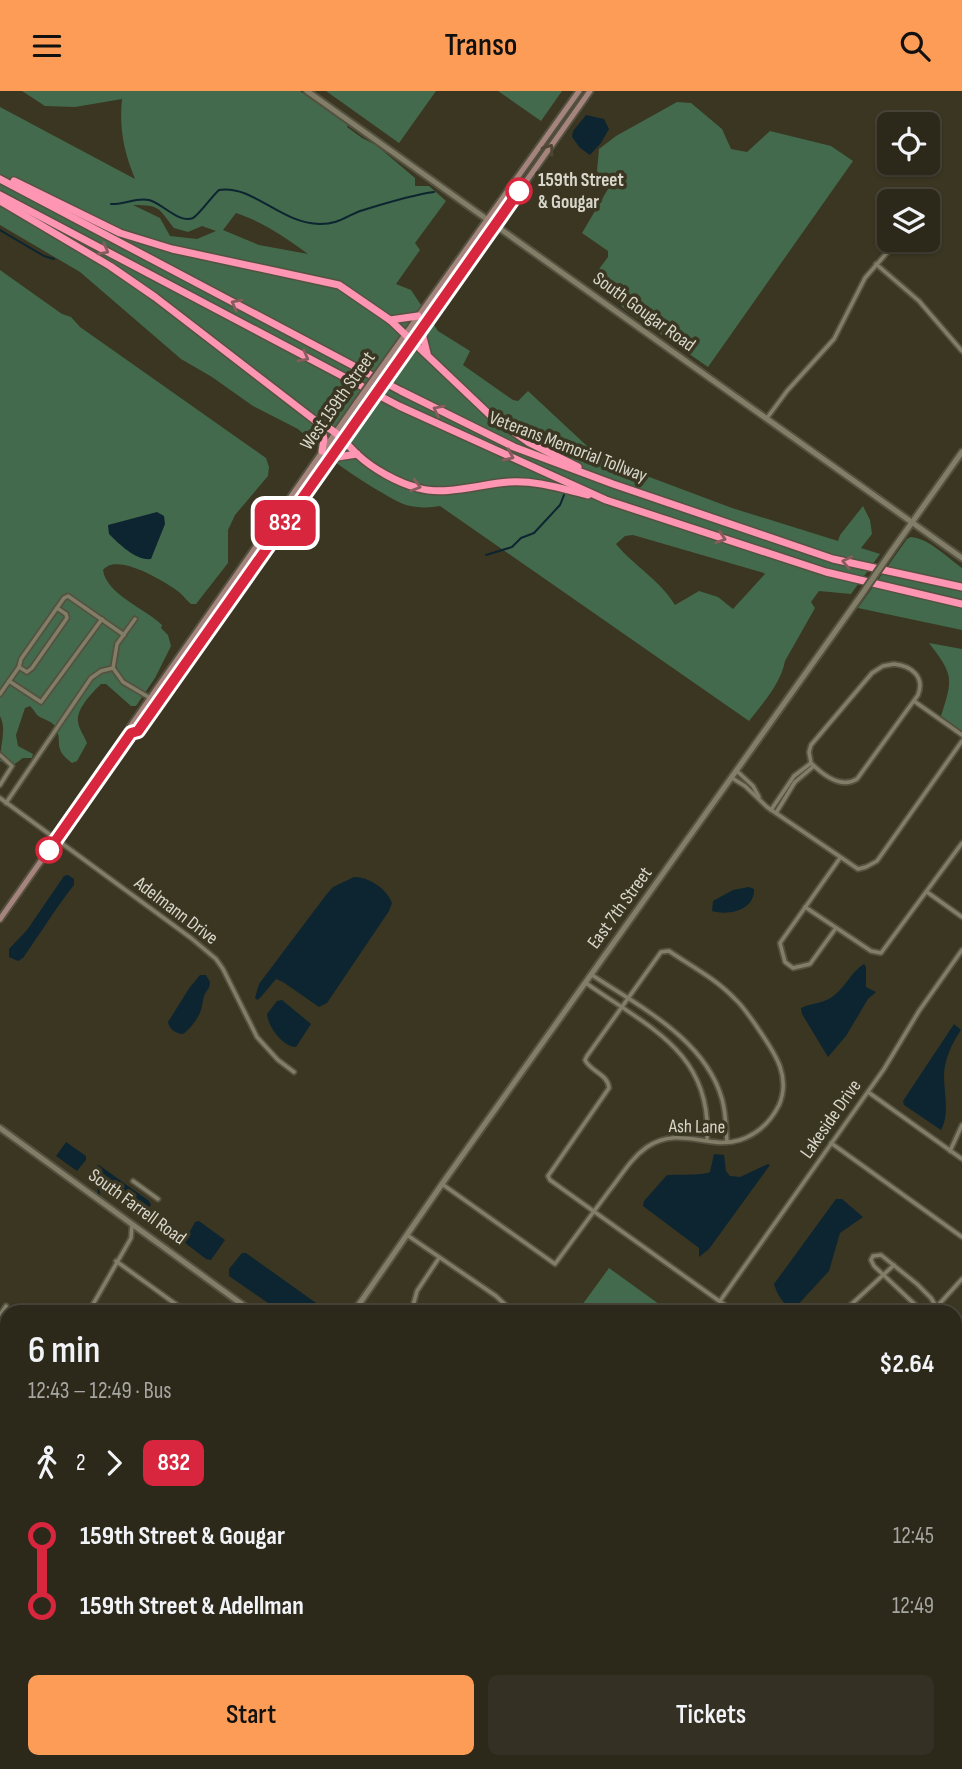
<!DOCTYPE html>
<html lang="en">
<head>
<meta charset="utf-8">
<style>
	:root { --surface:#2c281a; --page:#343023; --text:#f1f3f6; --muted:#a6a6a2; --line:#484439; --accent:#fd9c56 }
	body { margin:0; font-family:"Sofia Sans Condensed",sans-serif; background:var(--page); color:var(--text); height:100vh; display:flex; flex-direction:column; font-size:26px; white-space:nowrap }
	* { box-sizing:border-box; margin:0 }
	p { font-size:23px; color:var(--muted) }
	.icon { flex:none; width:38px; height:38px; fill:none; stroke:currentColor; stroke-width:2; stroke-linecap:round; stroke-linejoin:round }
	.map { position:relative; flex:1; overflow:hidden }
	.drawer { position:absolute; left:0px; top:1214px; width:962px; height:464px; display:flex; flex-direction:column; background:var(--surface); border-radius:21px 21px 0 0; box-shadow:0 2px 5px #0004,0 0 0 2px var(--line) }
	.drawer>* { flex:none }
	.badge { padding:0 14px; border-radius:10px; font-size:24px; line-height:46px }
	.buttons { position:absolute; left:877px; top:21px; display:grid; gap:14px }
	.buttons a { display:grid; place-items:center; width:63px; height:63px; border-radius:10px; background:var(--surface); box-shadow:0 2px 5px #0004,0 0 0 2px var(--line); font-size:35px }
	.map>.badge { position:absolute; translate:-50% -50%; box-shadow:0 0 0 4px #fff }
	.legs { display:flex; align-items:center; gap:10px; height:77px; padding:0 28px; font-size:23px }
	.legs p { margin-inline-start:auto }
	.overview { display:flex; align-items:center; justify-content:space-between; height:119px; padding:0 28px }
	h1 { font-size:38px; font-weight:600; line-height:52px }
	.button { display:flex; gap:14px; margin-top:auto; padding:14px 28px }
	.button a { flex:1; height:80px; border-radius:10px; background:var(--accent); color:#111; font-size:28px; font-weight:600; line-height:80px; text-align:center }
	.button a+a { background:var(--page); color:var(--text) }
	ul { padding:0 28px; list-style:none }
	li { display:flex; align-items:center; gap:24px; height:70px; font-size:26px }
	li i { display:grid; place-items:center; width:10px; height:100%; margin:0 9px; background:currentColor }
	li i::after { content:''; width:18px; height:18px; margin:-9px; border:5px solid; border-radius:50%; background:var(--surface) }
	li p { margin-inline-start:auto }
	li:first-child i { background:linear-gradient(#0000 50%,currentColor 0) }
	li:last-child i { background:linear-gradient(currentColor 50%,#0000 0) }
	header { display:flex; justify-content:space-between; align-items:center; height:91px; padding:0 28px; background:var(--accent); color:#111; font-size:32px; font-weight:600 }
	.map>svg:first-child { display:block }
	.green { fill:#436a4c; fill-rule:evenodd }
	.water { fill:#0d2530 }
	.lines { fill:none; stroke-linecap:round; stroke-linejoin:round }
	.stream { stroke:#0d2530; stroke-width:2 }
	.minor-casing { stroke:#555140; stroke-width:7 }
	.tertiary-casing { stroke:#555140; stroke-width:9 }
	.secondary-casing { stroke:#555140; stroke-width:9 }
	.motorway-casing { stroke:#555140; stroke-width:10 }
	.minor { stroke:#817d67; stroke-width:3.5 }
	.tertiary { stroke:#817d67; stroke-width:5 }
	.secondary { stroke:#a6847e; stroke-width:5 }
	.motorway { stroke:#fe95b2; stroke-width:7 }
	.tertiary-bridge-casing { stroke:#555140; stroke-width:9; stroke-linecap:butt }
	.secondary-bridge-casing { stroke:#555140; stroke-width:9; stroke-linecap:butt }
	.tertiary-bridge { stroke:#817d67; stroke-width:5 }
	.secondary-bridge { stroke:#a6847e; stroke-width:5 }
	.oneway { stroke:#504634 }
	.oneway2 { stroke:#885c5c }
	.line-1-casing { stroke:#fff; stroke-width:16 }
	.line-1 { stroke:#d7263d; stroke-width:10 }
	.stop-1-dot { fill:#fff; stroke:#d7263d; stroke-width:3.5 }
	.labels { text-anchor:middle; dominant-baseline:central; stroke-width:7; stroke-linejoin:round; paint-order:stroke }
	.stop-label { font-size:19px; font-weight:bold; fill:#d9d7cb; stroke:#3a3622; text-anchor:start }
	.street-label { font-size:19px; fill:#d9d7cb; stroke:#3a3622 }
</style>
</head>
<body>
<header><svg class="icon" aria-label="menu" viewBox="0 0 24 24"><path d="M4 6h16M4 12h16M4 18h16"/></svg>Transo<svg class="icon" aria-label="search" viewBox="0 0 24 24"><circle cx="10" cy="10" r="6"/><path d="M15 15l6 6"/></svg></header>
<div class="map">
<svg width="962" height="1678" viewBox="0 0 962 1678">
	<rect width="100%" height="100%" fill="#3a3622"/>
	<g class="green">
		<path d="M22 0H300L348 34 347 36 362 47 376 54 415 87V95H429L446 110 415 152 420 159 396 193 411 199 425 220 460 173 428 225 438 240 470 260 463 274 513 309 518 310 528 300 586 354 612 372 732 417 838 450 840 444 863 415 870 429 872 443 861 457 880 463 851 503 819 500 811 511 815 517 785 570C781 592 763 612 749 630L440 415C430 417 416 417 406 414 391 409 341 377 329 366L251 475 279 428 325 362 298 338 253 315 212 286 181 268 80 181 0 134V16L135 88C124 61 119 38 122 8L75 16 45 15ZM133 114C161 114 158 117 174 137L188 141 202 135 216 140 197 148 170 145 160 127ZM236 122C261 130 287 147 308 163L259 154 223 139ZM633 444 764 482 765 483 733 518 718 506 699 500 675 514C660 489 634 475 616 453L625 445Z"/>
		<path d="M326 0H436L399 52Z"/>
		<path d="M498 0H562L541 30Z"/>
		<path d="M677 11 691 12 722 38 731 58 747 61 770 40 831 55 853 70 708 276 627 220 591 189 608 166V160L582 142 608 98 597 80 599 58 616 45Z"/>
		<path d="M0 179 62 223 71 226 80 236 266 367 269 376 268 385 235 424 228 439V472L196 513H191C187 510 184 505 179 501 164 490 117 461 103 479 106 503 146 518 162 534L161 537 168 544 171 555 155 587 136 615H131L106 593H101C92 602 76 618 78 631 79 638 85 646 87 652L77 670 72 672C52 657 63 652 56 637 52 629 43 629 37 624 35 621 33 618 30 615L25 617 16 644 18 655 33 663 32 667H23L12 675 0 670C0 654 7 639 0 625Z"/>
		<path d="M911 446C928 447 948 467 962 477V539L858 517 907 448Z"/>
		<path d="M929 552 962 558V640L941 625C953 588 954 584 929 552Z"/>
		<path d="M609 1177 670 1221H577Z"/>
		<path d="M956 1353 962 1357V1503L956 1498Z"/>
	</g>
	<g class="water">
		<path d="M586 24 604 28 609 38 601 52 590 64 580 57 572 46 573 40Z"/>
		<path d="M157 421 164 425 165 433 151 468C136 470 119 453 109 443L108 434Z"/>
		<path d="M68 784 74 788V794C55 818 40 843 23 867L18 870 9 866V858L27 839 64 785Z"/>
		<path d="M354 786C369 786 387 798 392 812L389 820 327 912 319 916 283 891 276 888 260 907 257 909 255 907 259 893 326 804 333 796Z"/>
		<path d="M749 796 754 798C755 819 729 825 712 820L713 810 733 799Z"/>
		<path d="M864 873 866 876V896L876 901 868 908 846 945 828 966 802 923 801 917C810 912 822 913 832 906 845 897 851 881 864 873Z"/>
		<path d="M200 884H206L210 891 209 897C202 905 204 909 201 919 198 928 190 938 183 943 176 943 169 938 168 931L190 896Z"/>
		<path d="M282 909 311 933 296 956C283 956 268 936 267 923L277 910Z"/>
		<path d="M954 933 961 939C952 952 944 969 944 985 944 1003 950 1023 941 1039L904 1014 903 1010Z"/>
		<path d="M66 1051 86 1065V1069L77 1080 56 1065Z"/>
		<path d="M714 1063 724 1064 726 1080 730 1085 740 1086 768 1073 770 1074 709 1158 699 1166V1157L643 1115 644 1110 667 1084C679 1083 702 1085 710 1081Z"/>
		<path d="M99 1074 149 1110 151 1114 143 1124 140 1125 88 1088 96 1075Z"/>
		<path d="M836 1108H842L863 1126 840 1142 829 1180 795 1217C783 1215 777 1203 774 1193Z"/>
		<path d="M199 1130 225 1149 211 1169 206 1168 184 1151 195 1131Z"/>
		<path d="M242 1162H246L323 1217 325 1221H281L229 1185V1178Z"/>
	</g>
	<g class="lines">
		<g class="stream">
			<path d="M111 113C124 114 136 106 149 109 162 112 179 133 193 127 199 124 212 105 219 99 254 94 279 132 320 133 338 133 345 126 360 120 383 113 411 104 434 101"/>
			<path d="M0 139 44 165 54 168"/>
			<path d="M486 464 512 456 521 447 534 442 560 414 564 404"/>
			<path d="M98 1095 99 1104"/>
			<path d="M350 1678 351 1671"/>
		</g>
		<g class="minor-casing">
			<g id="minor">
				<path d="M876 173 919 210 962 260"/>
				<path d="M767 327 787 300 834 248 865 187 898 149"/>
				<path d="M894 573C912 575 925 586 918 604L857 688C841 698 823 684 811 672L809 661 811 654 872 582 883 575Z"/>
				<path d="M19 576 27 581 32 577 67 527 66 523 57 517"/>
				<path d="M113 577 123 591 150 607"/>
				<path d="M9 590 41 611 102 528"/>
				<path d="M0 603 19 576 21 568 64 507 68 505 124 544"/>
				<path d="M914 610 962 644"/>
				<path d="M0 664 12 675 0 694"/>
				<path d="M737 680 753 695 759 706"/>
				<path d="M732 687 745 695 767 716 858 778 866 776 877 770 962 650"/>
				<path d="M0 707 191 847 216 868 223 878 257 946 278 969 294 981"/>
				<path d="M6 712 91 587 101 580 113 577 117 553 135 528"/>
				<path d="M771 719 794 685 811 672"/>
				<path d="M776 722 795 691 814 675"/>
				<path d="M927 801 962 826"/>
				<path d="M805 816 871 860 881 862 962 752"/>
				<path d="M836 837 810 873 793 877 785 871 780 852 840 767"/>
				<path d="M592 884C640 916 705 948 722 1008 726 1022 726 1037 727 1051"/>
				<path d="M586 892C648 936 712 961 707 1048"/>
				<path d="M868 1001 962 1068"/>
				<path d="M831 1052 962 1146"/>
				<path d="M950 1060 962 1034"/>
				<path d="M133 1090 158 1108"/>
				<path d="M442 1093 555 1173C573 1149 591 1124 609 1100 621 1085 631 1067 647 1056 680 1034 708 1059 740 1049 758 1043 771 1030 779 1014 792 984 773 960 757 936 750 926 743 915 734 907 716 888 691 875 669 860L661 861 587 965 585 969C591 981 608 983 609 997L548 1085 550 1089 736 1222"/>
				<path d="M407 1144 496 1205 514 1222"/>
				<path d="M116 1170 188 1222"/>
				<path d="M720 1210 884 978 919 920 962 859"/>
				<path d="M88 1222 131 1147 132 1134"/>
				<path d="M411 1222 417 1200 439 1167"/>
				<path d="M842 1222 894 1174"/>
				<path d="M924 1222 874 1175 871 1169 873 1165 881 1164 917 1193 931 1207 940 1222"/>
				<path d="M931 1222 962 1188"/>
				<path d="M0 1224 6 1215"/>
				<path d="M956 1238 962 1242"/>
				<path d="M956 1245 962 1250"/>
				<path d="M0 1284 7 1289"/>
				<path d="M0 1333 7 1323"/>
				<path d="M0 1359 7 1363"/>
				<path d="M0 1447H7"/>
				<path d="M0 1511 7 1512"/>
				<path d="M0 1574 7 1575"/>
				<path d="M0 1631 7 1625"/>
			</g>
		</g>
		<g class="tertiary-casing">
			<g id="tertiary">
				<path d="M307 0 962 467"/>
				<path d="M891 461 962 361"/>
				<path d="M0 1037 254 1222"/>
				<path d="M353 1222 442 1093 862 503"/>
				<path d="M956 1273 962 1264"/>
				<path d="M884 1671 893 1678"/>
				<path d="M39 1678 44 1671"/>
				<path d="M671 1678 675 1671"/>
			</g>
		</g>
		<g class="secondary-casing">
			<g id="secondary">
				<path d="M387 269 579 0"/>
				<path d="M396 274 590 0"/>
				<path d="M131 642 138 640 366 317"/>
				<path d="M0 828 131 642 130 636 357 311"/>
			</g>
		</g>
		<g class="motorway-casing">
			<g id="motorway">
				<path d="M0 88 401 300 514 356 613 393 833 468 962 496"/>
				<path d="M14 90 120 142 172 158 339 194 390 229 492 326 528 351 578 376"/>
				<path d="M0 104 399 315 606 409 826 481 962 513"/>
				<path d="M0 110 110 175 155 206 321 334C336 338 346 353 358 364 373 378 398 392 418 397 446 405 480 393 509 391 535 389 563 398 588 404"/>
				<path d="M390 229 418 225"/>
				<path d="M424 234 423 246 427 262"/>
				<path d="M321 334 324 348 322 360"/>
				<path d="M331 367 357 363"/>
			</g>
		</g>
		<use href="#minor" class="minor"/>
		<use href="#tertiary" class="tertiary"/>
		<use href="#secondary" class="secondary"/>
		<use href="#motorway" class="motorway"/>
		<g class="tertiary-bridge-casing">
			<path id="tertiary-bridge" d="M862 503 891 461"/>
		</g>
		<g class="secondary-bridge-casing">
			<g id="secondary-bridge">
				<path d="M357 311 387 269"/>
				<path d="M366 317 396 274"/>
			</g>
		</g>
		<use href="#tertiary-bridge" class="tertiary-bridge"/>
		<use href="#secondary-bridge" class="secondary-bridge"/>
	</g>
	<defs><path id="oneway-chevron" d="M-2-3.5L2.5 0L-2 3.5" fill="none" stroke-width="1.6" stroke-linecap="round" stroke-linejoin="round" transform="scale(1.75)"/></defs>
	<use class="oneway" href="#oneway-chevron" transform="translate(549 58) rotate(-54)"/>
	<g class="oneway2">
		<use href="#oneway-chevron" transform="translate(104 159) rotate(28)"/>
		<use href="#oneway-chevron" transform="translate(236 213) rotate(-152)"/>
		<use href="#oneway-chevron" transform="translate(304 266) rotate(28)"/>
		<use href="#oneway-chevron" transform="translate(438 319) rotate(-154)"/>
		<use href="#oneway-chevron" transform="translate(509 365) rotate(24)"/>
		<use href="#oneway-chevron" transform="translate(416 395) rotate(16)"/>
		<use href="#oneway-chevron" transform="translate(721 447) rotate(18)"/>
		<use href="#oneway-chevron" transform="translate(847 471) rotate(-168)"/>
	</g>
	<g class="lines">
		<g class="line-1-casing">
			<path id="line-1" d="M49 759 131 642 138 640 519 100"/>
		</g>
		<use href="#line-1" class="line-1"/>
	</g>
	<g class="stop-1-dot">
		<circle cx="519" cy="100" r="12"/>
		<circle cx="49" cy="759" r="12"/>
	</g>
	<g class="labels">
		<g class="stop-label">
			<text x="538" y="89">159th Street<tspan x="538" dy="22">&amp; Gougar</tspan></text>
		</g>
		<g class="street-label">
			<text transform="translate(644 221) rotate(36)">South Gougar Road</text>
			<text transform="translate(338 310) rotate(-55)">West 159th Street</text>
			<text transform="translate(568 356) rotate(21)">Veterans Memorial Tollway</text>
			<text transform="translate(620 817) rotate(-54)">East 7th Street</text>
			<text transform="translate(176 820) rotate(37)">Adelmann Drive</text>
			<text transform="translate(831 1028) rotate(-55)">Lakeside Drive</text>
			<text transform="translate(697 1036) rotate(1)">Ash Lane</text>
			<text transform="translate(137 1116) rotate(36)">South Farrell Road</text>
		</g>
	</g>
</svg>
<div class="buttons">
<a><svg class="icon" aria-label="locate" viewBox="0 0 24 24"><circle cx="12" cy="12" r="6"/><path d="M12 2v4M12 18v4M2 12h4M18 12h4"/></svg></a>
<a><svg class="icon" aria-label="layers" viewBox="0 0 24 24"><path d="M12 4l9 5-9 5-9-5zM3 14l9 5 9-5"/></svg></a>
</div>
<b class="badge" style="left:285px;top:432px;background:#d7263d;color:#fff">832</b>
<section class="drawer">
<div class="overview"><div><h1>6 min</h1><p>12:43 – 12:49 · Bus</p></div><b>$2.64</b></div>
<div class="legs"><svg class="icon" aria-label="walk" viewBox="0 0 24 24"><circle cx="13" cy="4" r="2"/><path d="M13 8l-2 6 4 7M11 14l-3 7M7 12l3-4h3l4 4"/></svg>2<svg class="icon" aria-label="forward" viewBox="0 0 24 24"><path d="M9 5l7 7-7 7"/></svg><b class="badge" style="background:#d7263d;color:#fff">832</b></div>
<ul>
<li><i style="color:#d7263d"></i><b>159th Street &amp; Gougar</b><p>12:45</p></li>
<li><i style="color:#d7263d"></i><b>159th Street &amp; Adellman</b><p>12:49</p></li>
</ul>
<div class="button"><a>Start</a><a>Tickets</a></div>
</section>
</div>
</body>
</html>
